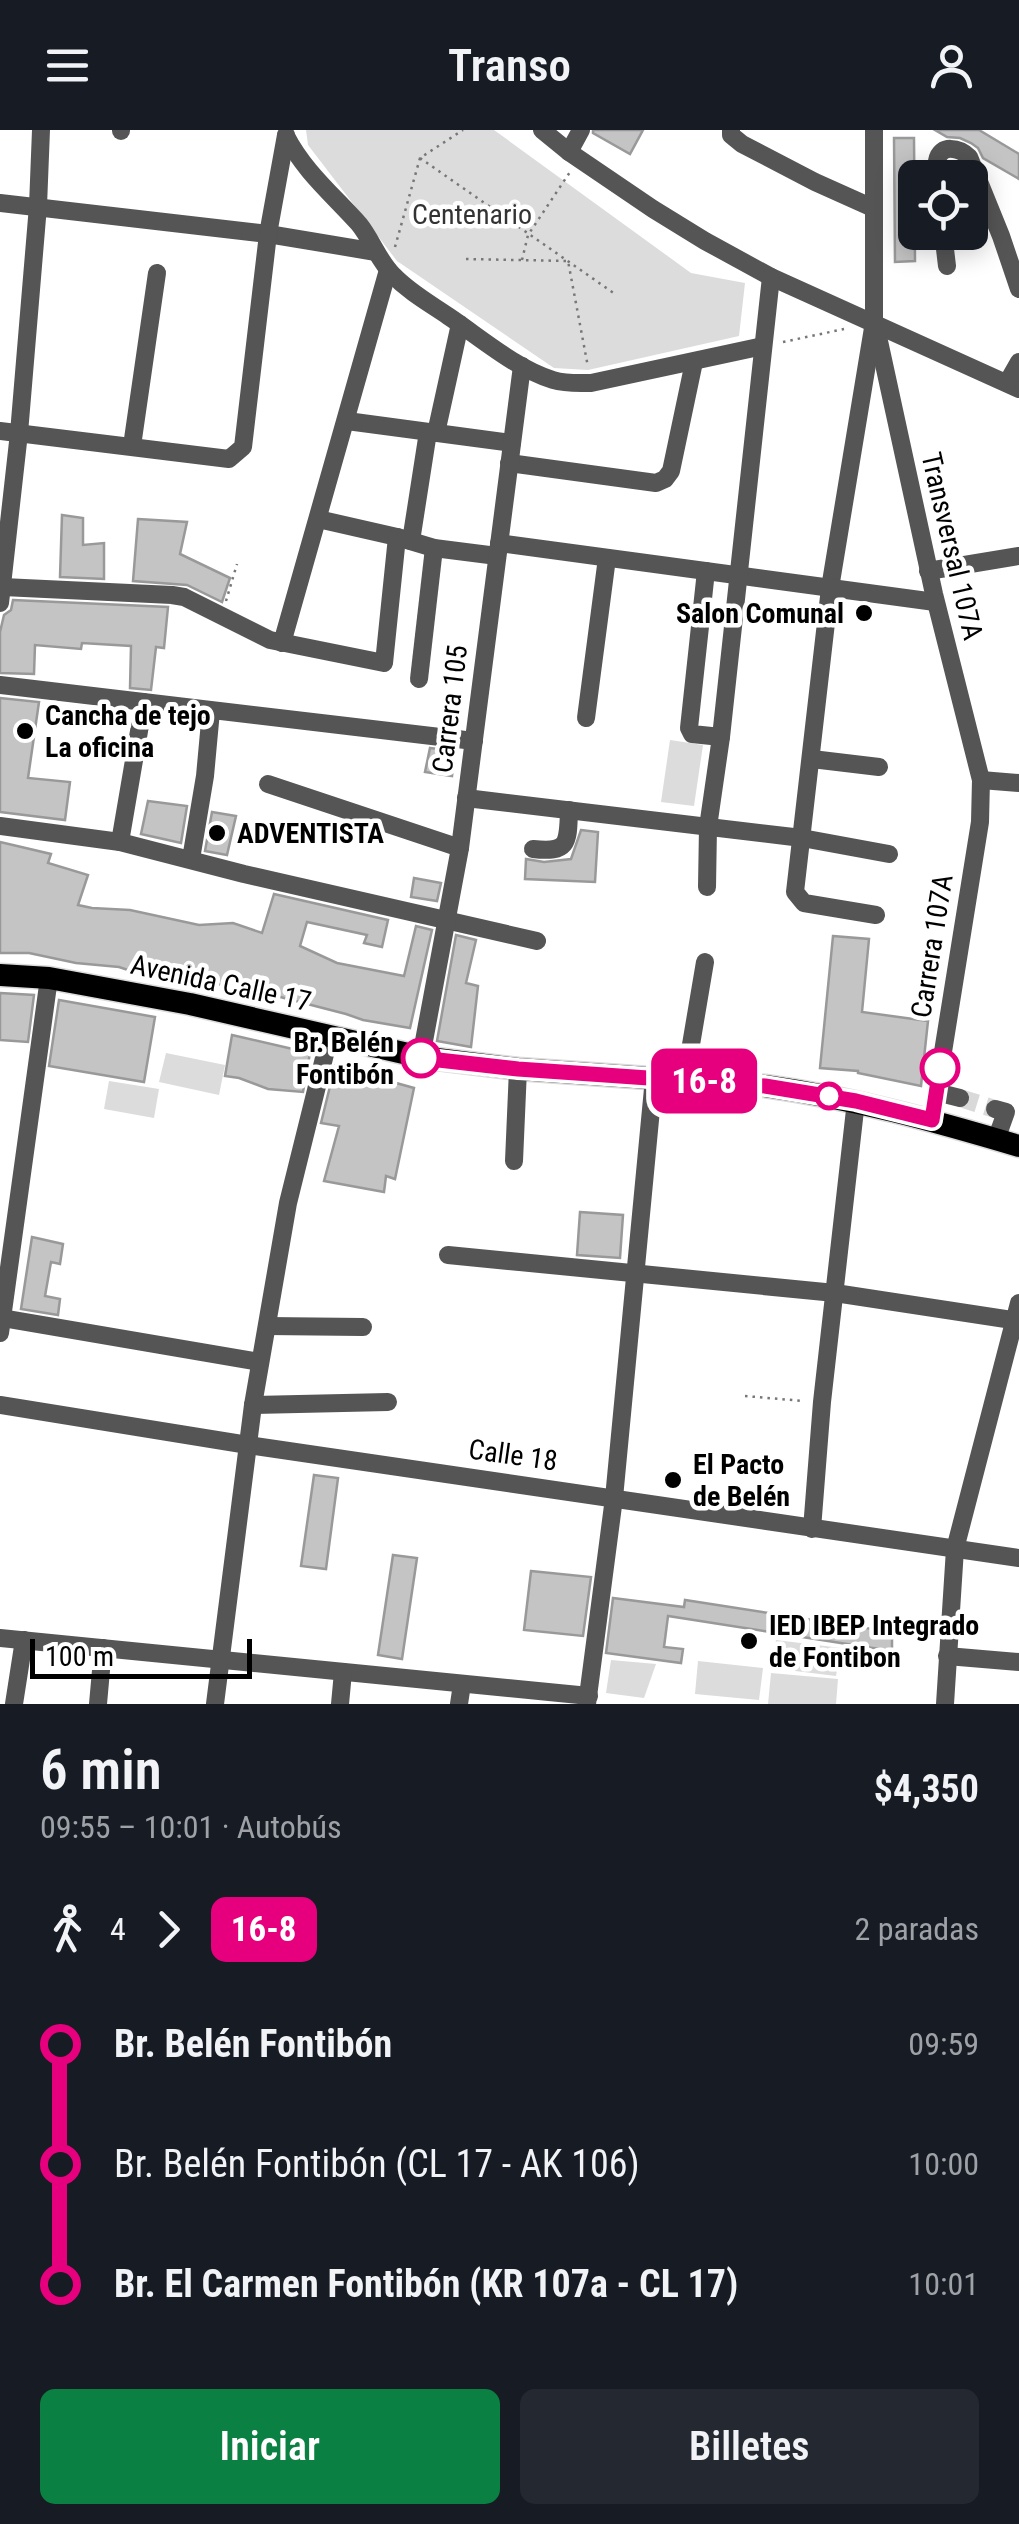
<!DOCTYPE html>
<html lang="es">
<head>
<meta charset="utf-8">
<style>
	:root { --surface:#171b24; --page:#242831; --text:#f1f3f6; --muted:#9ea1a6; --accent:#0b8043 }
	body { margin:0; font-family:"Roboto Condensed",sans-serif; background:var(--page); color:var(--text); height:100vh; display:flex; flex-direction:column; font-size:38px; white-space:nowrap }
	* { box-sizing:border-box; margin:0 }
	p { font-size:32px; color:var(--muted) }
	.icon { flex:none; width:55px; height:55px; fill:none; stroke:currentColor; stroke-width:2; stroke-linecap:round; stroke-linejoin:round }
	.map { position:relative; height:1574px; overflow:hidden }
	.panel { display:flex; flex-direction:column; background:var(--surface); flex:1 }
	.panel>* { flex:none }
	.badge { padding:0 20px; border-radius:15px; font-size:35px; line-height:65px }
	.tools { position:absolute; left:898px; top:30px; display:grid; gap:20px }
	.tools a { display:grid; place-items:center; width:90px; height:90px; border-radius:15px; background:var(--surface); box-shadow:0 5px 25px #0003; font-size:50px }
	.scale { position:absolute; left:30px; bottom:25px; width:222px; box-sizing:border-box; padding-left:10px; border:5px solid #000; border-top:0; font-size:28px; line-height:35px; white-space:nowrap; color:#000; -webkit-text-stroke:8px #fff; paint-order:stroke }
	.map>.badge { position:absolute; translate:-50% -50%; box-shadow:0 0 0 5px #fff }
	.legs { display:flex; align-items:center; gap:15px; height:110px; padding:0 40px; font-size:32px }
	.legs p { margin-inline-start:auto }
	.head { display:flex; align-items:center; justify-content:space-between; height:170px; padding:0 40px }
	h1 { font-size:55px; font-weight:600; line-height:75px }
	.button { display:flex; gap:20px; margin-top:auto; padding:20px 40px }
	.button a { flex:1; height:115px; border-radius:15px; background:var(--accent); color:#fff; font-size:40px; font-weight:600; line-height:115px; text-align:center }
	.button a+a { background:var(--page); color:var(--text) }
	ul { padding:0 40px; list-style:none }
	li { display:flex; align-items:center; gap:35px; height:120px; font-size:38px }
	li i { display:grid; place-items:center; width:15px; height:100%; margin:0 12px; background:currentColor }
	li i::after { content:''; width:25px; height:25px; margin:-12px; border:8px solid; border-radius:50%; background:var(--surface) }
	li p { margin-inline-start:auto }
	li:first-child i { background:linear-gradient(#0000 50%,currentColor 0) }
	li:last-child i { background:linear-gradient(currentColor 50%,#0000 0) }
	header { display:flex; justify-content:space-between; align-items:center; height:130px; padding:0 40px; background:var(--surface); font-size:45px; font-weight:600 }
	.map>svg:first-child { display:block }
	.green { fill:#dcdcdc }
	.building { fill:#c4c4c4; stroke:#999; stroke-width:2.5 }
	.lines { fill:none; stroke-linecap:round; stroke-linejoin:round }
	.minor-tunnel { stroke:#d9d9d9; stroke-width:18; stroke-dasharray:18 9; stroke-linecap:butt }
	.major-casing { stroke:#dbdbdb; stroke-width:25 }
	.path { stroke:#777; stroke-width:2.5; stroke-dasharray:2.5 5; stroke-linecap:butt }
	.minor { stroke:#555; stroke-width:18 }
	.major { stroke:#000; stroke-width:22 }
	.line-1-casing { stroke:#fff; stroke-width:22 }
	.line-1 { stroke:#e6007e; stroke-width:15 }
	.poi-dot { fill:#000; stroke:#fff; stroke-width:4 }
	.stop-1-dot { fill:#fff; stroke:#e6007e; stroke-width:5 }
	.labels { text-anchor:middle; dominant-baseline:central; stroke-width:9; stroke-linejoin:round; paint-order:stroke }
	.park-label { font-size:28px; fill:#333; stroke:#fff }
	.street-label { font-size:28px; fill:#000; stroke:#fff }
	.poi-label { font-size:28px; font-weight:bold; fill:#000; stroke:#fff; text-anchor:start }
	.stop-label { font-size:28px; font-weight:bold; fill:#000; stroke:#fff; text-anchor:end }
</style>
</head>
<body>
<header><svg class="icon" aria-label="menu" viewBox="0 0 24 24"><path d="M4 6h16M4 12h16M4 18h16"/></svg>Transo<svg class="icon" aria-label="person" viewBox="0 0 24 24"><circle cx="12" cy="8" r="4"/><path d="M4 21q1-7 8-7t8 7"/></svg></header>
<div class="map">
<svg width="1019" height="1574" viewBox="0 0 1019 1574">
	<rect width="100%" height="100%" fill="#fff"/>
	<g class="green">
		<path d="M306 0H494L691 143 745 153 739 206 588 240 554 238 397 131 308 15Z"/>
		<path d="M670 610 703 615 694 676 661 672Z"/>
		<path d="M166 923 225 935 219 965 159 952Z"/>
		<path d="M109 951 159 959 154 988 104 979Z"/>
		<path d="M776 1510 841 1518 836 1546 771 1538Z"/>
		<path d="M611 1530 656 1534 644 1568 606 1563Z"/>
		<path d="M698 1531 763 1538 759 1570 695 1564Z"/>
		<path d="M771 1543 838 1549 836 1574H768Z"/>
	</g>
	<g class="building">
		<path d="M593 0H643L630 24 593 3Z"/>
		<path d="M935 0H979L1019 24V49L983 28 978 18 971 13 960 8 947 7Z"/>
		<path d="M894 8H914L915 131 895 132Z"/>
		<path d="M62 385 83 388V415L104 413V449L60 447Z"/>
		<path d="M138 389 187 392 180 424 230 448 222 472 187 455 133 451Z"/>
		<path d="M13 470 168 477 164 518 156 517 151 560 130 558 131 516 82 513 81 519 35 515 34 544 0 543V502L4 485 11 480Z"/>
		<path d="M0 568 39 572 28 648 70 652 65 690 0 682Z"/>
		<path d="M430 618 455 621 452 646 425 642Z"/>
		<path d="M148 671 187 676 181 713 141 704Z"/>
		<path d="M212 682 236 686 227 725 205 721Z"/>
		<path d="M581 700 598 702 595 752 525 749 526 729 544 732 571 729Z"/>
		<path d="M0 712 51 724 48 733 88 745 78 775 92 778 130 780 199 795 233 793 262 803 274 764 388 790 382 817 364 813 367 805 307 792 300 816 337 833 404 846 416 796 432 800 410 898 363 890 346 884 257 861 195 850 196 847 137 843 119 837 76 833 29 823H0Z"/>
		<path d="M414 748 441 753 437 771 411 767Z"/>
		<path d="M456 805 476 810 466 853 478 856 471 917 437 911Z"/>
		<path d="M833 806 869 809 862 882 928 891 921 956 858 943V941L820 938Z"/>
		<path d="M0 863 34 865 28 912 0 910Z"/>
		<path d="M59 870 155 887 144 952 49 936Z"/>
		<path d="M232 905 310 923 303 962 268 959 239 948 225 946Z"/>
		<path d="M335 936 414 958 395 1049 386 1046 384 1062 324 1051 339 996 321 993Z"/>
		<path d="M580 1082 623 1085 620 1128 577 1125Z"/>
		<path d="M32 1107 63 1114 60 1134 51 1132 45 1166 60 1169 58 1185 21 1179Z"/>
		<path d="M314 1345 338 1348 326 1439 301 1436Z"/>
		<path d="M393 1425 417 1428 402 1529 378 1525Z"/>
		<path d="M531 1441 591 1447 583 1506 524 1500Z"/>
		<path d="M613 1468 684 1477 685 1470 892 1502V1521L668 1486 664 1517 683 1519 681 1533 606 1523Z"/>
	</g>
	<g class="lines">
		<path class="minor-tunnel" d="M960 968 995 979"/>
		<g class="major-casing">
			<path id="major" d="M0 845 49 848 190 874 421 927 518 939 765 956C852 968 935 991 1019 1016"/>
		</g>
		<g class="path">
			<path d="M420 28 615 164"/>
			<path d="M395 117 420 28 463 0"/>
			<path d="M466 129 568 131 588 237"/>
			<path d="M522 130 528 105 570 42"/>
			<path d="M783 212 844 199"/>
			<path d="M226 471 237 434"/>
			<path d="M745 1266 803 1271"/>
		</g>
		<g class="minor">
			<path d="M121 0V1"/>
			<path d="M542 0 569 22 653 79 705 111 771 147 1019 259"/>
			<path d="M731 0V5L742 14 815 52 873 78"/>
			<path d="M874 0V192L830 458 795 762 804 773 876 785"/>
			<path d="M286 6C304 41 333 65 359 94 372 110 378 130 393 145 409 162 429 173 448 186 481 208 515 238 553 250 566 254 578 253 591 253L763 216"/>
			<path d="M569 22 581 0"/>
			<path d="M939 48C938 42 936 37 937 31 940 13 960 18 969 27L1001 106 1019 159"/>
			<path d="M0 73 268 104 376 122"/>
			<path d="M943 102 947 136"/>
			<path d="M877 202 934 464 981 650 980 692 932 990"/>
			<path d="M1007 253 1019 232"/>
			<path d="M347 291 512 313"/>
			<path d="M0 301 229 329 243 317 268 104 286 5"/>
			<path d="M436 303 460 194"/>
			<path d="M132 316 157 143"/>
			<path d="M509 333 656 353 665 349 671 341 694 232"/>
			<path d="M318 389 397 407 434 418 497 426"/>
			<path d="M411 411 428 302"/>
			<path d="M499 413 935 472"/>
			<path d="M706 441 689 598 692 604 721 607"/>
			<path d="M928 441 1019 426"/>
			<path d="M3 457 172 465 184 467 270 510 384 533 397 407"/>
			<path d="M0 473 19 303 38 76 41 0"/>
			<path d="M282 513 388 140"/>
			<path d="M419 549 434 418"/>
			<path d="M0 555 474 611"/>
			<path d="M586 588 607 428"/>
			<path d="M812 629 879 637"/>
			<path d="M981 650 1019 653"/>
			<path d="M268 654 460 718"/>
			<path d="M466 668 802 708 889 724"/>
			<path d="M0 696 120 712 244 744 537 811"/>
			<path d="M120 712 144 572"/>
			<path d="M533 719C569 723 568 713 569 680"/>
			<path d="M191 729 205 646 211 581"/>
			<path d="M707 757 708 697 721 607 771 147"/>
			<path d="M421 927 460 718 522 236"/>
			<path d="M685 950 705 832"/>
			<path d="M936 962 960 968"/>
			<path d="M995 979 1006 982 996 1010"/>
			<path d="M514 1031 518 939"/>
			<path d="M448 1125 835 1163 1019 1191"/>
			<path d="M2 1188 260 1232"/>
			<path d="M267 1196 363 1197"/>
			<path d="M0 1203 49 848"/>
			<path d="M0 1275 248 1315 1019 1428"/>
			<path d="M253 1275 388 1272"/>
			<path d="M812 1399 822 1272 856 971"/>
			<path d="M0 1508 589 1566"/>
			<path d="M947 1526 1019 1532"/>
			<path d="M14 1574 24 1510"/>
			<path d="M98 1574 103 1518"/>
			<path d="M215 1574 253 1275 288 1073 329 908"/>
			<path d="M340 1574 343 1542"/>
			<path d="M459 1574 462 1554"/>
			<path d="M587 1574 614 1368 654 948"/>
			<path d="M945 1574 955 1419 1019 1173"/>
		</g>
		<use href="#major" class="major"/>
	</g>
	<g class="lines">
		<g class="line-1-casing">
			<path id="line-1" d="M421 928 518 939 765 956 856 971 932 990 940 938"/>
		</g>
		<use href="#line-1" class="line-1"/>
	</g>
	<g class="poi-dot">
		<circle cx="864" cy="483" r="10"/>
		<circle cx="25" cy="601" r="10"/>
		<circle cx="217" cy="703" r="10"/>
		<circle cx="673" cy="1350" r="10"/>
		<circle cx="749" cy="1511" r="10"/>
	</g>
	<g class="stop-1-dot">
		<circle cx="421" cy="928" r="18"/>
		<circle cx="940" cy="938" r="18"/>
		<circle cx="829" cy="966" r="12"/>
	</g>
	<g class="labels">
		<g class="park-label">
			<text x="472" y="84">Centenario</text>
		</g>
		<g class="street-label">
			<text transform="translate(952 416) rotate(77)">Transversal 107A</text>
			<text transform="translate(450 579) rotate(-83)">Carrera 105</text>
			<text transform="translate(932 816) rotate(-81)">Carrera 107A</text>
			<text transform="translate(221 853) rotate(12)">Avenida Calle 17</text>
			<text transform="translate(513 1325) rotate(8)">Calle 18</text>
		</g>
		<g class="poi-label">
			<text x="844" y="483" text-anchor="end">Salon Comunal</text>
			<text x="45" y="585">Cancha de tejo<tspan x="45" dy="32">La oficina</tspan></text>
			<text x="237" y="703">ADVENTISTA</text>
			<text x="693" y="1334">El Pacto<tspan x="693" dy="32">de Belén</tspan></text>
			<text x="769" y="1495">IED IBEP Integrado<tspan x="769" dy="32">de Fontibon</tspan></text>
		</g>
		<g class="stop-label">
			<text x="394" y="912">Br. Belén<tspan x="394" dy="32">Fontibón</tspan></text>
		</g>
	</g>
</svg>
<div class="tools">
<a><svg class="icon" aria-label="locate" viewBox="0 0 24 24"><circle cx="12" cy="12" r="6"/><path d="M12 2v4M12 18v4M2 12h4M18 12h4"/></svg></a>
</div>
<div class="scale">100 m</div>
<b class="badge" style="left:704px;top:951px;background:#e6007e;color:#fff">16-8</b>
</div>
<section class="panel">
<div class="head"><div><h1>6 min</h1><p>09:55 – 10:01 · Autobús</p></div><b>$4,350</b></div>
<div class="legs"><svg class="icon" aria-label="walk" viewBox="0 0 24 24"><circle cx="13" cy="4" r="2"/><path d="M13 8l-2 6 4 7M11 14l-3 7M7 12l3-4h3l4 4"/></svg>4<svg class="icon" aria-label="forward" viewBox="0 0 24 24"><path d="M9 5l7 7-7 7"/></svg><b class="badge" style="background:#e6007e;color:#fff">16-8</b><p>2 paradas</p></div>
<ul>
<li><i style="color:#e6007e"></i><b>Br. Belén Fontibón</b><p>09:59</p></li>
<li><i style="color:#e6007e"></i><span>Br. Belén Fontibón (CL 17 - AK 106)</span><p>10:00</p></li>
<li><i style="color:#e6007e"></i><b>Br. El Carmen Fontibón (KR 107a - CL 17)</b><p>10:01</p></li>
</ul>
<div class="button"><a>Iniciar</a><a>Billetes</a></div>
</section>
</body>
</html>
